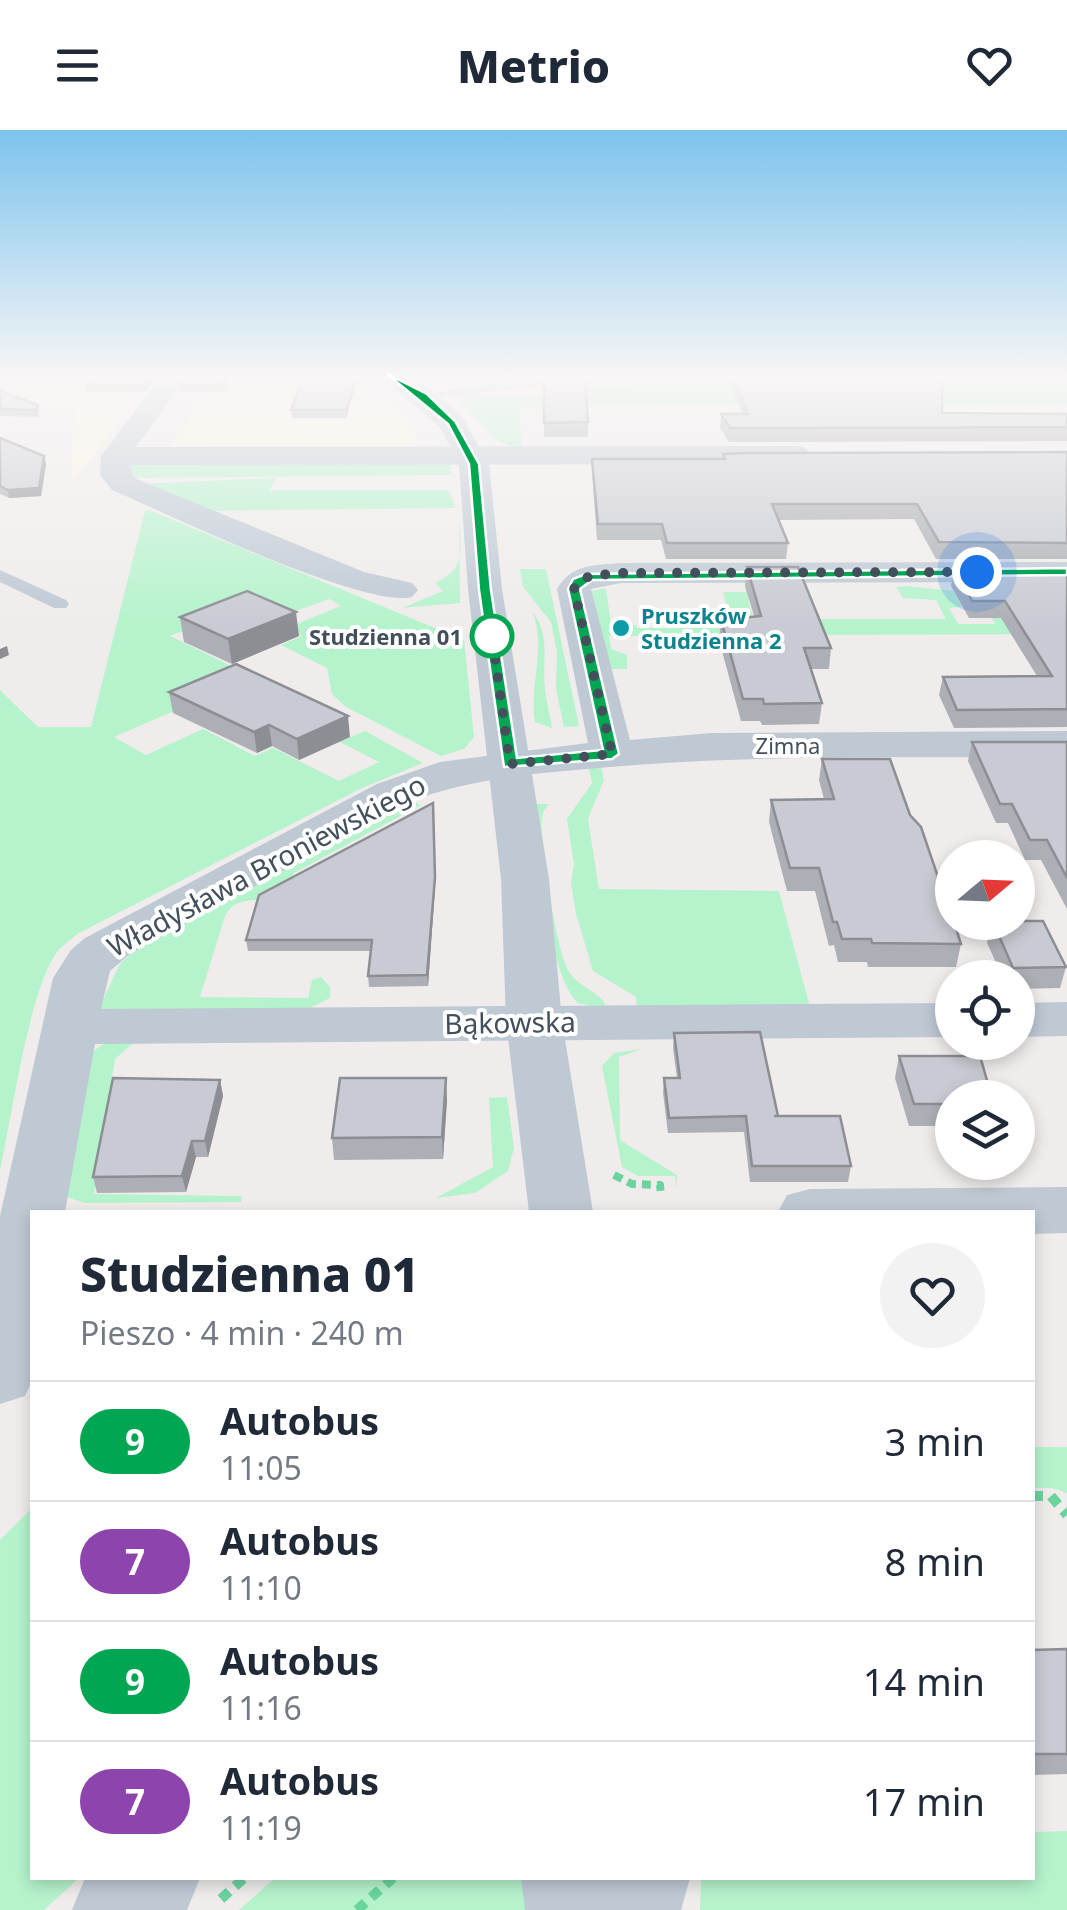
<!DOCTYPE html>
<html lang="pl">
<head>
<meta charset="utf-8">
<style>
	:root { --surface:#fff; --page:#f2f2f3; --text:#1f2937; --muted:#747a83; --line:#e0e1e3 }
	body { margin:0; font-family:"Noto Sans",sans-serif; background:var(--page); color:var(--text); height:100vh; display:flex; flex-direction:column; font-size:38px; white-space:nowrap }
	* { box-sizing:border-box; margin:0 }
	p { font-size:32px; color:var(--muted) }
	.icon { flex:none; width:55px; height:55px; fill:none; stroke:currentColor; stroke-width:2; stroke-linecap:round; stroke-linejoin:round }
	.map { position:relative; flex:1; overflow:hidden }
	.sheet { position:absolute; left:30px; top:1080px; width:1005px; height:670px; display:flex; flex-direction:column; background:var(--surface); border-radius:0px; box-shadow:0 5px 15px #0003 }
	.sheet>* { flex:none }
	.badge { padding:0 20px; border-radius:32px; font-size:35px; line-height:65px }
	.needle { width:65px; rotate:71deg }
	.tools { position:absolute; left:935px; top:710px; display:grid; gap:20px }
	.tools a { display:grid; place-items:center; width:100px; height:100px; border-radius:50%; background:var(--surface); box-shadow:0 5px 15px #0003; font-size:50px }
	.you { position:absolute; width:50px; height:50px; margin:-25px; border:8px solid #fff; border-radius:50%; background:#1a73e8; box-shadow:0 0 0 15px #1a73e833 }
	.map>.badge { position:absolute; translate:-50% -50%; box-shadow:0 0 0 5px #fff }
	.round { display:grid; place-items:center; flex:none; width:105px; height:105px; border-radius:52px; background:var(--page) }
	.head { display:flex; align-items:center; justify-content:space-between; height:170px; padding:0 50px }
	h1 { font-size:48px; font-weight:800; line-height:75px }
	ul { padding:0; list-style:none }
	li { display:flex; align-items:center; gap:30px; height:120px; padding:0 50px; border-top:2px solid var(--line) }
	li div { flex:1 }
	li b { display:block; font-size:38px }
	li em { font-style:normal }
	li .badge { min-width:110px; font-weight:700; text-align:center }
	header { display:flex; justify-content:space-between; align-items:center; height:130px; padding:0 50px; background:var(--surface); font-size:45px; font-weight:800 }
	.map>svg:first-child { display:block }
	.commercial { fill:#fdf5e3 }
	.green { fill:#b5f3cc }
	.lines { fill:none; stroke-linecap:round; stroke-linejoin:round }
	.path-far1 { stroke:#6ad49f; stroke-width:8; stroke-dasharray:9 6; stroke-linecap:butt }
	.path { stroke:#6ad49f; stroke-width:10; stroke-dasharray:11 8; stroke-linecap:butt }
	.service { fill:#bec9d4; fill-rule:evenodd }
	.minor { fill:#bec9d4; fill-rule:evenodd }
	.tertiary { fill:#bec9d4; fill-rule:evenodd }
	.wall { fill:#acafb5 }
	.shaded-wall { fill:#8c8e94 }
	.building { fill:#c8cbd3; stroke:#8c8e94; stroke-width:2.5 }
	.line { fill:#00a651; stroke:#fff; stroke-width:2.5 }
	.walk { stroke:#43505c; stroke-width:10; stroke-dasharray:0 18 }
	.culture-dot { fill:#0f9aa8; stroke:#fff; stroke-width:4 }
	.stop-dot { fill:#fff; stroke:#00a651; stroke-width:5 }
	.labels { text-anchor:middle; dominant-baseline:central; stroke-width:8; stroke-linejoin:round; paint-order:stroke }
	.far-culture-label { font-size:22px; font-weight:bold; fill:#0d838f; stroke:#fff; text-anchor:start }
	.far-stop-label { font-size:22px; font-weight:bold; fill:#43505c; stroke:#fff; text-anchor:end }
	.far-street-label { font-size:22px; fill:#43505c; stroke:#fff }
	.street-label { font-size:28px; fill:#43505c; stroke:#fff }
</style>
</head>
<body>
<header><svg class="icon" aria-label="menu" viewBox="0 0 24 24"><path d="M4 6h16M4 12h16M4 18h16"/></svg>Metrio<svg class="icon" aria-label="heart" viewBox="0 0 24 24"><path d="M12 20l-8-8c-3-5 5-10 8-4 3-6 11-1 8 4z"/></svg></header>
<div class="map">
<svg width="1067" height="1780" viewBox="0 0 1067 1780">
	<rect width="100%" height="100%" fill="#f0ecec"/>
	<g class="commercial">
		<path d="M0 246H156L72 352 74 276 36 279 0 252Z"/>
		<path d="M209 246H356L410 293 416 303 415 320 166 321 207 263Z"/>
	</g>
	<g class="green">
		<path d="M725 246 728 252H832L829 246H1067V275L520 277 521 320 497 310 454 265 517 266Z"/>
		<path d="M451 334 452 345 135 348 130 335Z"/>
		<path d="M275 348 270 360H448L456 378 200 381 139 354Z"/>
		<path d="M149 380 464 510 474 607 464 619 441 626 346 577 332 564 327 538 281 515 302 506 291 500 294 495 341 476 329 469 276 488H218L170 506 235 538 174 581 114 607 146 625 203 599 255 626 273 618 339 651 379 632 340 612 365 601 423 633 362 658 79 803C71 809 61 816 55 825 28 867 12 987 0 1040V560L38 597H91L145 381Z"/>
		<path d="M459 383 460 473 402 478 443 461 435 453C470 437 459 417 459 383Z"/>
		<path d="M520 439H546L579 596 564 597 556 559 557 522 551 492 523 457Z"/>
		<path d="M908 456 953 461 962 477 949 478 958 494H995L986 478H995L1006 496H1067V504L609 506 611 519 627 525V539H611L591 461 606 458 611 495H636L637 498H732L723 462H746L745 457 760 470 748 471 754 489H946L936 470 903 468 896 457Z"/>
		<path d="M532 481C551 505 542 530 545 558 546 571 550 585 552 598L535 592C529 554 547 517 532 481Z"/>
		<path d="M588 634 601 636 604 650 588 689 599 759 779 761 811 881 637 879 636 867 593 841 576 784 571 753 574 734 567 689 592 653Z"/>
		<path d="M411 670 421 675 294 743 286 771C265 771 235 764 225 786L200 867 308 868 312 850 321 847 330 857V868L310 878 113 882 99 878 120 834 147 809Z"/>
		<path d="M534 674H549C545 679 543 681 542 687 539 711 557 823 569 842 579 858 603 862 607 879L578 873C546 841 540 721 534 674Z"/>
		<path d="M109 910 156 913 132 914 115 929 94 1064 242 1066 241 1072 85 1073 63 1066 85 927Z"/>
		<path d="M642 919 619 927 620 1010 677 1045V1060L675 1046H638L622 1037 602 936 614 923Z"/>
		<path d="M507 967 514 1018 508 1041 475 1063 436 1068 493 1037 489 968Z"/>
		<path d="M1032 1317H1067V1363L1052 1358H1033Z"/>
		<path d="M32 1378V1748H79L44 1780H0V1410Z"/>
		<path d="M1067 1701V1780H700L701 1748H1032L1033 1702Z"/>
		<path d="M275 1748H545L550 1780H239Z"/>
	</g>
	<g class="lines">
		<path class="path-far1" d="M614 1045 632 1054 660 1055 661 1065"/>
		<g class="path">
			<path d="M1032 1366H1051L1067 1385"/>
			<path d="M221 1769 244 1748"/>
			<path d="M357 1780 393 1748"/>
		</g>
		<g class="service">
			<path d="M614 246H674L668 250 494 261 423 270 416 266 494 253Z"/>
			<path d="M0 440 66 470 69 474 66 478H54L0 452Z"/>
		</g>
		<g class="minor">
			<path d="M161 246H187L136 317 797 316 807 319 811 325 807 331 797 334 130 335 134 348 364 442 412 453 418 460 412 467C364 479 168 384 112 360L100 345 101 326Z"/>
			<path d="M1067 432V452L621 453 591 459 630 610 711 603 1067 601V627C915 628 762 624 610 637 541 643 474 647 409 672L130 824 110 841 101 879 952 873V907L95 914 65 1082H32V1251L25 1266 0 1274V1086L53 848 71 820 85 808 377 654 440 632 588 613 557 459C571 434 595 435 621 433Z"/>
			<path d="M1067 872V906L1018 907V873Z"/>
			<path d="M1067 1057V1103L1032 1104V1082H778L787 1065 810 1059Z"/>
		</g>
		<g class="tertiary">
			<path d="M378 246H407L432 260 462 287 489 334 502 459 549 749 562 891 593 1082H529L506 891 501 749 468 459 459 334 440 297Z"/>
			<path d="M85 1748H200L187 1780H72Z"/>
			<path d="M521 1748H690L681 1780H525Z"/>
		</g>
	</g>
	<g class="wall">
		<path d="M94 246H158L144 262H87L86 255Z"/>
		<path d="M186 246H232L222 262H180L179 255Z"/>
		<path d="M304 246H358L346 288H292L291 280Z"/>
		<path d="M727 246H942V283L1067 284V311L729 312 720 298 721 284H742Z"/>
		<path d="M544 248 588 292V307H544Z"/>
		<path d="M0 261 38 275 39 287 0 286Z"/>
		<path d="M0 308 44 326 46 334 41 366 9 368 0 364Z"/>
		<path d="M1067 322V429H936L914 389 778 390 788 413 786 429H666L661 410H597L592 344V329H723V324Z"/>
		<path d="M747 437 831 518 829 539H811L822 573 819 594 762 595 760 591H741L719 510 721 490 754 486 745 456Z"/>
		<path d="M1067 439V597L954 598 939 565 943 547 1037 546 1001 488H969L951 456 954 440Z"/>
		<path d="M180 487 299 506 232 534 184 512Z"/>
		<path d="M169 562 350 607 299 630 272 616 257 623 173 583Z"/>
		<path d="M972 612H1067V779L1041 730H1025L1008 693H996L968 631Z"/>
		<path d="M822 629 910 685 961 814 956 837H868L867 832H838L834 815 829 816 815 761H787L769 692 771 670 824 669 819 650Z"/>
		<path d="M435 757 428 856 369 857 368 846 371 821H248L246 810Z"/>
		<path d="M992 792 1066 837 1060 858 1018 859V848H1003L987 813Z"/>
		<path d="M674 903 778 986 851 1036 848 1052H750L744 1002 668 1003 663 963 664 948H677L673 918Z"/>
		<path d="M899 926 952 968V996H909L895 948Z"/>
		<path d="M220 950 223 966 208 1027H196L186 1062 97 1063 93 1047Z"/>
		<path d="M447 970 443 1029 334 1030 332 1008Z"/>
		<path d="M1067 1519V1644L1032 1645V1520Z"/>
	</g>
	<g class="shaded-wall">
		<path d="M151 246H158L144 262 143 255Z"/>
		<path d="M227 246H232L222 262 221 255Z"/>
		<path d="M356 246H358V248L346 288V280Z"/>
		<path d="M44 326 46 334 41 366 9 368 8 360Z"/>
		<path d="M296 482 299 506 232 534 228 509Z"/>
		<path d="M7 516 9 525 0 529V519Z"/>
		<path d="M348 586 350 607 299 630 297 609Z"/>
		<path d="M269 595 272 616 257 623 254 602Z"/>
		<path d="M433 673 435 757 428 856 427 845Z"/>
		<path d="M446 948 447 970 443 1029 442 1007Z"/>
		<path d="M220 950 223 966 208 1027 205 1011Z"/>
		<path d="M192 1011 196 1027 186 1062 182 1046Z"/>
	</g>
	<g class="building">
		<path d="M94 246H151L143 255H86Z"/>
		<path d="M186 246H227L221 255H179Z"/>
		<path d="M304 246H356L346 280H291Z"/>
		<path d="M585 246 588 292 544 293V248Z"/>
		<path d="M733 246H942V283L1067 284V297L730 298 721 284H748Z"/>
		<path d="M0 261 38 275 37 280 0 279Z"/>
		<path d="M0 308 44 326 39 358 8 360 0 356Z"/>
		<path d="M1067 322V413L939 412 917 374H772L788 413H667L662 394H598L592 329H725L723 324 747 323Z"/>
		<path d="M747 437H798L831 518H804L822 573 764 574 763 569H743L721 490 761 486Z"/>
		<path d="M1067 439V579L957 580 943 547 1052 546 1005 471H972L954 440Z"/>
		<path d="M247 461 296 482 228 509 180 487Z"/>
		<path d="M236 534 348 586 297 609 269 595 254 602 169 562Z"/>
		<path d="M972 612H1067V748L1047 710H1030L1012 674H1000Z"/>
		<path d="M822 629H890L910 685 921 697 952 788V792H954L961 814 872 813 871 809H842L837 792H833L819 738H790L771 670 834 669Z"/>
		<path d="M433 673 435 747 427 845 368 846 372 810H246L259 765Z"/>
		<path d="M1018 791H1043L1066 837 1013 838 993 792Z"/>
		<path d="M760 902 778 986H774H840L851 1036H752L746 986 669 988 664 948H680L674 903Z"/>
		<path d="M899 926H980L992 968H952V974H914Z"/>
		<path d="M113 948 220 950 205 1011H192L182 1046 93 1047Z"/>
		<path d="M340 948H446L442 1007 332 1008Z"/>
		<path d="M1067 1519V1624H1032V1520Z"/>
	</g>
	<linearGradient id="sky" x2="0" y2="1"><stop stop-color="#7dc4ed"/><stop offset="0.5" stop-color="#f8f6f6"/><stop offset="1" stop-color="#f8f6f6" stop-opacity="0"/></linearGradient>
	<rect width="1067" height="495" fill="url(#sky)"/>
	<path class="line" d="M387 244 427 264 455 291 479 334 491 460 517 628 603 620 568 459 573 449 586 444 1067 438V445L592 450 580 459 619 624 612 629 504 637 479 460 469 334 448 294Z"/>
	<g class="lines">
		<path class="walk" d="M492 506 491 500 510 634 612 624 574 459 578 452 590 446 621 443 977 442"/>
	</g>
	<circle class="culture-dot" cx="621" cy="498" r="10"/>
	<circle class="stop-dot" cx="492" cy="506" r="20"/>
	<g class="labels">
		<g class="far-culture-label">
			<text x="641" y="485">Pruszków<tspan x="641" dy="25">Studzienna 2</tspan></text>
		</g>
		<g class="far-stop-label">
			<text x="462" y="506">Studzienna 01</text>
		</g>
		<g class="far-street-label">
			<text x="788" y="615">Zimna</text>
		</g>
		<g class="street-label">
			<text transform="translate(266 735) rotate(-28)">Władysława Broniewskiego</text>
			<text transform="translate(510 892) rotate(-1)">Bąkowska</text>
		</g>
	</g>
</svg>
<div class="tools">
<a><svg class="needle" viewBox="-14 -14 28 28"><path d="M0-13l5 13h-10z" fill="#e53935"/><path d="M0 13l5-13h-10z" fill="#747a83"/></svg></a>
<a><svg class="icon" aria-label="locate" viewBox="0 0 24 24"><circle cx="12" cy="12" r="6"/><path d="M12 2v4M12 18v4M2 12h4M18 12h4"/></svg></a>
<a><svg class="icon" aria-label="layers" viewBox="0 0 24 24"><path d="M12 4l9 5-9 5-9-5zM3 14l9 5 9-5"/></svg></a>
</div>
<div class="you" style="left:977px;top:442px"></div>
<section class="sheet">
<div class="head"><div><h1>Studzienna 01</h1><p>Pieszo · 4 min · 240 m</p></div><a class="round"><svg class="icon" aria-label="heart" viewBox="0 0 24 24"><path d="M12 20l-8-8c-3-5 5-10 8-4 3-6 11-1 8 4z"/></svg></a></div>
<ul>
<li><span class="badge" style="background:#00a651;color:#fff">9</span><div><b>Autobus</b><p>11:05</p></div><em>3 min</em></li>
<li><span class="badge" style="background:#8e44ad;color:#fff">7</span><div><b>Autobus</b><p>11:10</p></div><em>8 min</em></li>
<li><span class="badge" style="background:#00a651;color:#fff">9</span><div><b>Autobus</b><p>11:16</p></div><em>14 min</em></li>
<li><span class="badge" style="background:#8e44ad;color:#fff">7</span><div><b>Autobus</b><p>11:19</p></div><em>17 min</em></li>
</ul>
</section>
</div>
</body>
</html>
